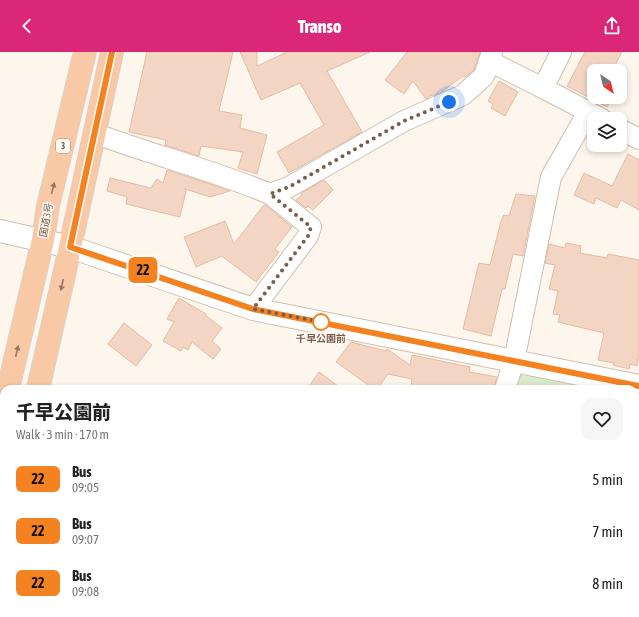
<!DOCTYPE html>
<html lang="en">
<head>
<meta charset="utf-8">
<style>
	:root { --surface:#fff; --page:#f6f6f6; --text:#222; --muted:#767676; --accent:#db2777 }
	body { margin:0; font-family:"Asap Condensed","Noto Sans JP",sans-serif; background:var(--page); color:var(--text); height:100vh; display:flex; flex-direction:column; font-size:15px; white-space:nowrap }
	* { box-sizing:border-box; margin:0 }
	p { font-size:13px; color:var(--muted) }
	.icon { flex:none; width:22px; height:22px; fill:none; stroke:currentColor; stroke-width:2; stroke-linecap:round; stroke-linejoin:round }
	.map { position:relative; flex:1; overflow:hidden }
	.details { position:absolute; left:0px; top:333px; width:639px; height:232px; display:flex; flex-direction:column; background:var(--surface); border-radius:12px 12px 0 0; box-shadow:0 2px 6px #0003 }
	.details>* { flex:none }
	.badge { padding:0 8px; border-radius:6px; font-size:14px; line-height:26px }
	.needle { width:26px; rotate:145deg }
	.buttons { position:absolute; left:587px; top:12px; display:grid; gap:8px }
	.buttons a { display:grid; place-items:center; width:40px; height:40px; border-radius:8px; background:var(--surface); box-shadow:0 2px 6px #0003; font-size:20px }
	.you { position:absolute; width:20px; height:20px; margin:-10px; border:3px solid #fff; border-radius:50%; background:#1a73e8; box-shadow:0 0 0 6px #1a73e833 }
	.map>.badge { position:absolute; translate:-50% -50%; box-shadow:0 0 0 2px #fff }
	.round { display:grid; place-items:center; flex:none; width:42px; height:42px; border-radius:12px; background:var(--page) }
	.head { display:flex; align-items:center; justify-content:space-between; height:68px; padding:0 16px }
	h1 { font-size:19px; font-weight:800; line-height:30px }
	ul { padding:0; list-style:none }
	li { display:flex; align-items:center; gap:12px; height:52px; padding:0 16px }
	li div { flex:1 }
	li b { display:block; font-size:15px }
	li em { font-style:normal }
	li .badge { min-width:44px; font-weight:700; text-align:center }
	header { display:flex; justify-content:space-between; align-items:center; height:52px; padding:0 16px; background:var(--accent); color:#fff; font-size:18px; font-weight:800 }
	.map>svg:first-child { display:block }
	.green { fill:#d8ecc9 }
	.building { fill:#f3d5c3; stroke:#e6bba3 }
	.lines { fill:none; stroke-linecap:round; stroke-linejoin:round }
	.minor-casing { stroke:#d1beb0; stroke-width:22 }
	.tertiary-casing { stroke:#d1beb0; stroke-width:24 }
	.trunk-casing { stroke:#dad1cd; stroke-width:24 }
	.minor { stroke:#fff; stroke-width:20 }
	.tertiary { stroke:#fff; stroke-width:22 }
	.trunk { stroke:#f9c8a4; stroke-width:22 }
	.oneway { fill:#9a7763 }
	.line-casing { stroke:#fff; stroke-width:9 }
	.line { stroke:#f58220; stroke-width:6 }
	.walk { stroke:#7a5c4d; stroke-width:4; stroke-dasharray:0 7.2 }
	.stop-dot { fill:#fff; stroke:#f58220; stroke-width:2 }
	.labels { text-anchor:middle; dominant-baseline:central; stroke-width:3.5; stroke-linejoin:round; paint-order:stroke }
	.shield { fill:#fffaf3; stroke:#a28b7f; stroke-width:1 }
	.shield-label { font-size:9px; font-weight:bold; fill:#7a5c4d }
	.street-label { font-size:10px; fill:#7a5c4d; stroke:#fffaf3 }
	.stop-label { font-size:10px; font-weight:bold; fill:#7a5c4d; stroke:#fffaf3 }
</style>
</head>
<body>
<header><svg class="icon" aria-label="back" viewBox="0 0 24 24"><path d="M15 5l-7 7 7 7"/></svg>Transo<svg class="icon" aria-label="share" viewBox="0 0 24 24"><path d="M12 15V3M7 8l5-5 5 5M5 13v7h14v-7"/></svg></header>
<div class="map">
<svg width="639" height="565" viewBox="0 0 639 565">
	<rect width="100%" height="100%" fill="#fdf6ec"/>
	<g class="green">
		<path d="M518 321 591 337H515Z"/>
		<path d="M635 347 639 348V565H538L536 561H635Z"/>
	</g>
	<g class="building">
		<path d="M147 0H233L219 59 242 63 240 76 267 83 257 122 238 116 243 100 201 94 199 104 165 93 166 88 129 80Z"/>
		<path d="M240 0H257V14L287 0H370L327 19 362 80 289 121 277 100 324 73 300 31 261 48Z"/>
		<path d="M407 0H480L474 18 465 25 463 24 440 41 432 44V43L426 47 413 29 404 42 385 28Z"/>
		<path d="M585 0H622L612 19H594V45H613L607 55 567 34Z"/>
		<path d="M499 29 518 40 505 64 491 56 493 52 488 49Z"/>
		<path d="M628 102 639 108V158L621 148 617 156 596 146 594 152 574 143 584 121 612 134Z"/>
		<path d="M167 118 201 129 230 139 210 145 185 137 186 139 180 165 126 152 127 145 107 139 110 126 151 136 157 127 163 131Z"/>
		<path d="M324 128 333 138 313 158 308 154 306 156 296 148 302 143 301 141Z"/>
		<path d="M516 142 535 144 523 204 513 202 505 237H502L491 284 463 277 479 211 490 213 501 169 504 163 509 164Z"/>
		<path d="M265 153 292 175 275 197 279 200 256 230 222 204 196 215 184 185 225 169 234 192 263 154Z"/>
		<path d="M566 191 581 194 580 201 607 206 608 202 639 208V303L637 314 630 312 629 317 613 313 614 311 598 308 604 281 558 270 560 263 553 262 558 239 549 237 555 213 545 211 549 192 565 196Z"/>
		<path d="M179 246 206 262 205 263 222 276 212 289 221 297 213 307 192 290 188 298 183 295 181 299 163 289 174 270 167 267Z"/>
		<path d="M124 271 152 293 136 314 108 292Z"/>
		<path d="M351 290 386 299 387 297 410 313 412 303 470 315 469 320 497 325 494 337H411L412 327 388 322 377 337H374L336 310Z"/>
		<path d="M319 320 342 337H307Z"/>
	</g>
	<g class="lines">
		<g class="minor-casing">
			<g id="minor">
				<path d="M561 0 543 36 602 67"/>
				<path d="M489 9 543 36"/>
				<path d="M620 77 639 87"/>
				<path d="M94 81C152 103 213 118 270 142L289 135 404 69 463 43 484 24 492 0"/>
				<path d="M253 257 308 184 311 175 270 142"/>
				<path d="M505 337 514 309 551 125 588 60"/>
				<path d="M481 561V565"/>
				<path d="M523 561 525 565"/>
			</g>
		</g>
		<g class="tertiary-casing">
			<path id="tertiary" d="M0 179 70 195 253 257 639 334"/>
		</g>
		<g class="trunk-casing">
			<g id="trunk">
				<path d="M8 337 43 188 48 154 85 0"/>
				<path d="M38 337 64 223 112 0"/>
				<path d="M0 376 4 355"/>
				<path d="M4 565V561"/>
			</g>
		</g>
		<use href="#minor" class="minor"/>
		<use href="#tertiary" class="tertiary"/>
		<use href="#trunk" class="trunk"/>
	</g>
	<defs><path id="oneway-solid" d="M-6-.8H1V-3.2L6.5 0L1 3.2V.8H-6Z"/></defs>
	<g class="oneway">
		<use href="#oneway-solid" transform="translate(53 136) rotate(-76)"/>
		<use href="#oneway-solid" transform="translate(62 233) rotate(102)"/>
		<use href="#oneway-solid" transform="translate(17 299) rotate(-77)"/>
	</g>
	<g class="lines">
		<g class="line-casing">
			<path id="line" d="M112 0 70 195 253 257 639 334"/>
		</g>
		<use href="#line" class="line"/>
		<path class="walk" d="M321 270 327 271 253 257 308 184 311 175 270 142 289 135 404 69 449 50"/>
	</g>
	<circle class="stop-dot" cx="321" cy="270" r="8"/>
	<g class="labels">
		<rect class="shield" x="56" y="87" width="14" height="14" rx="3"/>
		<g class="shield-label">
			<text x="63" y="94">3</text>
		</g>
		<g class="street-label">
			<text transform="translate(46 168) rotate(-79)">国道3号</text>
		</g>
		<g class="stop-label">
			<text x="321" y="286">千早公園前</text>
		</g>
	</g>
</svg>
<div class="buttons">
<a><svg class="needle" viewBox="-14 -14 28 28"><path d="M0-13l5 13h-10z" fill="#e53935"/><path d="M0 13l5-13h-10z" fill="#767676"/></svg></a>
<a><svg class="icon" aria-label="layers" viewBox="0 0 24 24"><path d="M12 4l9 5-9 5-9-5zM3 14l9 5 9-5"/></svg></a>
</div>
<div class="you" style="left:449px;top:50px"></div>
<b class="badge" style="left:143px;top:218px;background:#f58220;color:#111">22</b>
<section class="details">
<div class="head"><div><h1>千早公園前</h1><p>Walk · 3 min · 170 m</p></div><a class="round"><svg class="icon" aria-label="heart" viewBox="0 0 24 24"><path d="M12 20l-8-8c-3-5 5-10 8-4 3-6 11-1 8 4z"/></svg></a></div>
<ul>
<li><span class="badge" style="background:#f58220;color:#111">22</span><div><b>Bus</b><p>09:05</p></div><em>5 min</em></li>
<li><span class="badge" style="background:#f58220;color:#111">22</span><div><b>Bus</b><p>09:07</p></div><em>7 min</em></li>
<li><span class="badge" style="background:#f58220;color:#111">22</span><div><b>Bus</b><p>09:08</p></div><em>8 min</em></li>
</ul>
</section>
</div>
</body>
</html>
